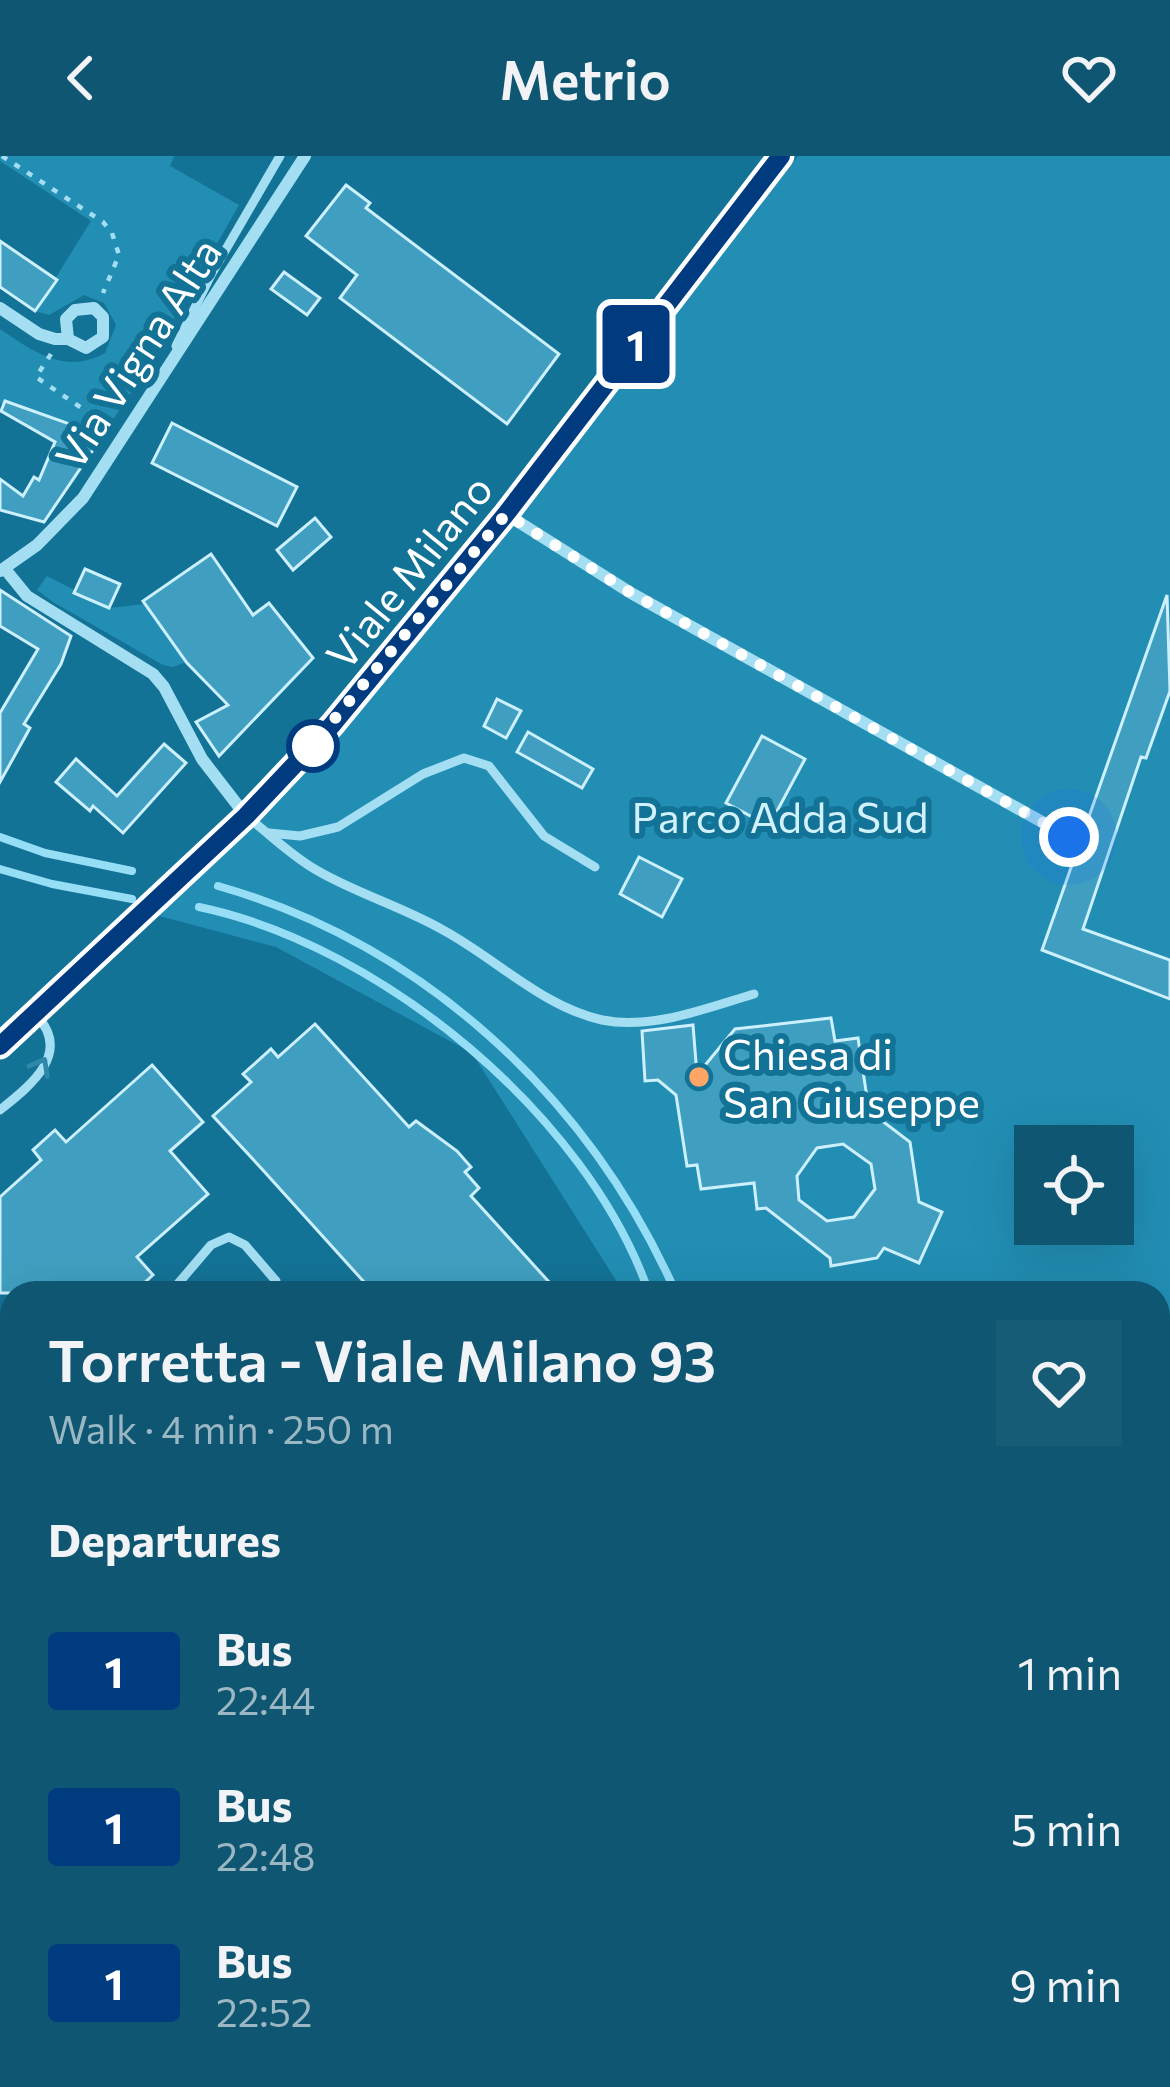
<!DOCTYPE html>
<html lang="en">
<head>
<meta charset="utf-8">
<style>
	:root { --surface:#0e5671; --page:#175c76; --text:#f1f3f6; --muted:#9bb7c3 }
	body { margin:0; font-family:Commissioner,sans-serif; background:var(--page); color:var(--text); height:100vh; display:flex; flex-direction:column; font-size:45px; white-space:nowrap }
	* { box-sizing:border-box; margin:0 }
	p { font-size:39px; color:var(--muted) }
	.icon { flex:none; width:66px; height:66px; fill:none; stroke:currentColor; stroke-width:2; stroke-linecap:round; stroke-linejoin:round }
	.map { position:relative; flex:1; overflow:hidden }
	.sheet { position:absolute; left:0px; top:1125px; width:1170px; height:807px; display:flex; flex-direction:column; background:var(--surface); border-radius:36px 36px 0 0; box-shadow:0 12px 48px #0002 }
	.sheet>* { flex:none }
	.badge { padding:0 24px; border-radius:9px; font-size:42px; line-height:78px }
	.tools { position:absolute; left:1014px; top:969px; display:grid; gap:24px }
	.tools a { display:grid; place-items:center; width:120px; height:120px; border-radius:0px; background:var(--surface); box-shadow:0 12px 48px #0002; font-size:60px }
	.you { position:absolute; width:60px; height:60px; margin:-30px; border:9px solid #fff; border-radius:50%; background:#1a73e8; box-shadow:0 0 0 18px #1a73e833 }
	.map>.badge { position:absolute; translate:-50% -50%; box-shadow:0 0 0 6px #fff }
	h2 { padding:0 48px; font-size:45px; line-height:108px }
	.round { display:grid; place-items:center; flex:none; width:126px; height:126px; border-radius:0px; background:var(--page) }
	.headline { display:flex; align-items:center; justify-content:space-between; height:204px; padding:0 48px }
	h1 { font-size:57px; font-weight:600; line-height:90px }
	ul { padding:0; list-style:none }
	li { display:flex; align-items:center; gap:36px; height:156px; padding:0 48px }
	li div { flex:1 }
	li b { display:block; font-size:45px }
	li em { font-style:normal }
	li .badge { min-width:132px; font-weight:700; text-align:center }
	header { display:flex; justify-content:space-between; align-items:center; height:156px; padding:0 48px; background:var(--surface); font-size:54px; font-weight:600 }
	.map>svg:first-child { display:block }
	.green { fill:#228eb4; fill-rule:evenodd }
	.lines { fill:none; stroke-linecap:round; stroke-linejoin:round }
	.stream { stroke:#96def6; stroke-width:8 }
	.building { fill:#409fc0; stroke:#ccf0fd; stroke-width:3; fill-rule:evenodd }
	.path { stroke:#a4def3; stroke-width:4.5; stroke-dasharray:6 9; stroke-linecap:butt }
	.service { stroke:#a4def3; stroke-width:9 }
	.minor { stroke:#a4def3; stroke-width:12 }
	.tertiary { stroke:#a4def3; stroke-width:21 }
	.oneway { stroke:#3088a9 }
	.line-casing { stroke:#fff; stroke-width:27 }
	.line { stroke:#003b80; stroke-width:18 }
	.walk { stroke:#fff; stroke-width:12; stroke-dasharray:0 21.6 }
	.stop-dot { fill:#fff; stroke:#003b80; stroke-width:6 }
	.poi-dot { fill:#ffa666; stroke:#137397; stroke-width:4.5 }
	.labels { text-anchor:middle; dominant-baseline:central; stroke-width:12; stroke-linejoin:round; paint-order:stroke }
	.street-label { font-size:42px; fill:#fff; stroke:#137397 }
	.park-label { font-size:42px; fill:#d1f2fd; stroke:#137397 }
	.poi-label { font-size:42px; fill:#fff; stroke:#137397; text-anchor:start }
</style>
</head>
<body>
<header><svg class="icon" aria-label="back" viewBox="0 0 24 24"><path d="M15 5l-7 7 7 7"/></svg>Metrio<svg class="icon" aria-label="heart" viewBox="0 0 24 24"><path d="M12 20l-8-8c-3-5 5-10 8-4 3-6 11-1 8 4z"/></svg></header>
<div class="map">
<svg width="1170" height="1931" viewBox="0 0 1170 1931">
	<rect width="100%" height="100%" fill="#137397"/>
	<g class="green">
		<path d="M0 0H174L170 10 239 49 140 223 99 285 67 267 0 247V173C34 196 65 219 105 197L116 169 104 147 84 139 49 159 35 155 91 65 0 5Z"/>
		<path d="M798 0H1170V1931H889L874 1920H1158V1137H624L472 897 276 791 156 759 292 631 355 557 512 370ZM1035 990H1113V1068H1035Z"/>
		<path d="M47 420 109 452 145 448 186 506 173 511 163 509 53 446 37 434Z"/>
	</g>
	<g class="lines">
		<g class="stream">
			<path d="M0 681 45 697 132 715"/>
			<path d="M0 713 52 728 132 743"/>
			<path d="M218 730C425 789 589 942 676 1137"/>
			<path d="M199 751C381 789 588 960 649 1137"/>
			<path d="M1158 1320 1170 1316"/>
			<path d="M1158 1347 1170 1344"/>
		</g>
	</g>
	<g class="building">
		<path d="M346 29 370 47 366 52 559 198 507 268 340 142 357 119 306 80Z"/>
		<path d="M0 85 57 124 35 155 0 131Z"/>
		<path d="M284 116 320 142 307 159 271 133Z"/>
		<path d="M5 245 67 267 99 285 44 366 0 354V323L23 340 34 321 39 324 55 286 1 255Z"/>
		<path d="M172 267 297 331 277 370 152 307Z"/>
		<path d="M315 362 331 381 293 414 277 394Z"/>
		<path d="M211 398 253 459 269 447 313 502 219 600 196 566 228 549 187 507 143 445Z"/>
		<path d="M85 413 120 428 109 452 74 437Z"/>
		<path d="M0 434 71 480 61 508 24 568 30 572 0 626V557L38 493 0 470Z"/>
		<path d="M1167 439 1170 535 1146 602 1141 601 1083 773 1170 804V843L1042 794Z"/>
		<path d="M497 543 521 555 506 582 484 570Z"/>
		<path d="M528 576 593 613 582 632 517 596Z"/>
		<path d="M762 580 805 603 769 670 726 647Z"/>
		<path d="M164 588 186 607 123 677 93 650 90 655 56 626 76 603 117 640Z"/>
		<path d="M639 701 682 723 662 761 620 738Z"/>
		<path d="M831 862 835 885 858 882 869 955 910 986 919 1046 942 1056 919 1107 884 1092 877 1102 831 1110 830 1102 766 1052 757 1053 754 1027 701 1033 697 1009 687 1010 676 939 658 924 645 925 642 875 693 869 697 919 735 873ZM843 988 871 1008 875 1033 854 1061 827 1065 799 1044 797 1020 817 992Z"/>
		<path d="M315 868 409 971 416 965 457 995 471 1011 465 1016 479 1032 471 1040 559 1137H374L261 1012 213 960 251 926 243 918 271 893 278 901Z"/>
		<path d="M152 909 203 966 170 995 208 1038 137 1101 153 1119 133 1137H0V1041L41 1004 33 994 55 974 66 986Z"/>
	</g>
	<g class="lines">
		<g class="path">
			<path d="M2 0 103 66 112 77 119 99 103 137"/>
			<path d="M51 198 36 221 108 270"/>
			<path d="M0 1412 12 1414"/>
			<path d="M1158 1416 1170 1413"/>
		</g>
		<g class="service">
			<path d="M176 190 211 119 280 0"/>
			<path d="M246 660C270 678 291 700 318 715 358 738 403 751 443 774 495 802 543 851 602 864 652 874 707 852 754 838"/>
			<path d="M269 677 300 680 338 671 423 618 464 602 489 610 544 680 595 711"/>
			<path d="M0 954C30 930 73 897 36 859"/>
			<path d="M170 1137 211 1089 229 1081 245 1089 276 1125"/>
			<path d="M930 1920 950 1931"/>
		</g>
		<g class="minor">
			<path d="M0 152 39 178 55 183H68L86 192 103 181V161L94 152 75 154 66 163 68 183"/>
			<path d="M506 358 631 437 1069 681"/>
			<path d="M5 413 27 440 153 518 164 531 202 603 246 660"/>
			<path d="M0 415 37 389 83 342 305 0"/>
			<path d="M0 1803 12 1816"/>
			<path d="M102 1920 111 1931"/>
			<path d="M188 1931 200 1920"/>
		</g>
		<g class="tertiary">
			<path d="M0 890 246 660 332 569 506 358 781 0"/>
			<path d="M0 1382 12 1384"/>
			<path d="M1158 1383 1170 1380"/>
		</g>
	</g>
	<defs><path id="oneway-chevron" d="M-2-3.5L2.5 0L-2 3.5" fill="none" stroke-width="1.6" stroke-linecap="round" stroke-linejoin="round" transform="scale(3)"/></defs>
	<use class="oneway" href="#oneway-chevron" transform="translate(41 910) rotate(-61)"/>
	<g class="lines">
		<g class="line-casing">
			<path id="line" d="M0 890 246 660 332 569 506 358 781 0"/>
		</g>
		<use href="#line" class="line"/>
		<path class="walk" d="M313 590 310 592 506 358 631 437 1069 681"/>
	</g>
	<circle class="stop-dot" cx="313" cy="590" r="24"/>
	<circle class="poi-dot" cx="699" cy="921" r="12"/>
	<g class="labels">
		<g class="street-label">
			<text transform="translate(137 197) rotate(-57)">Via Vigna Alta</text>
			<text transform="translate(408 415) rotate(-51)">Viale Milano</text>
		</g>
		<g class="park-label">
			<text x="780" y="660">Parco Adda Sud</text>
		</g>
		<g class="poi-label">
			<text x="723" y="897">Chiesa di<tspan x="723" dy="48">San Giuseppe</tspan></text>
		</g>
	</g>
</svg>
<div class="tools">
<a><svg class="icon" aria-label="locate" viewBox="0 0 24 24"><circle cx="12" cy="12" r="6"/><path d="M12 2v4M12 18v4M2 12h4M18 12h4"/></svg></a>
</div>
<div class="you" style="left:1069px;top:681px"></div>
<b class="badge" style="left:636px;top:188px;background:#003b80;color:#fff">1</b>
<section class="sheet">
<div class="headline"><div><h1>Torretta - Viale Milano 93</h1><p>Walk · 4 min · 250 m</p></div><a class="round"><svg class="icon" aria-label="heart" viewBox="0 0 24 24"><path d="M12 20l-8-8c-3-5 5-10 8-4 3-6 11-1 8 4z"/></svg></a></div>
<h2>Departures</h2>
<ul>
<li><span class="badge" style="background:#003b80;color:#fff">1</span><div><b>Bus</b><p>22:44</p></div><em>1 min</em></li>
<li><span class="badge" style="background:#003b80;color:#fff">1</span><div><b>Bus</b><p>22:48</p></div><em>5 min</em></li>
<li><span class="badge" style="background:#003b80;color:#fff">1</span><div><b>Bus</b><p>22:52</p></div><em>9 min</em></li>
</ul>
</section>
</div>
</body>
</html>
